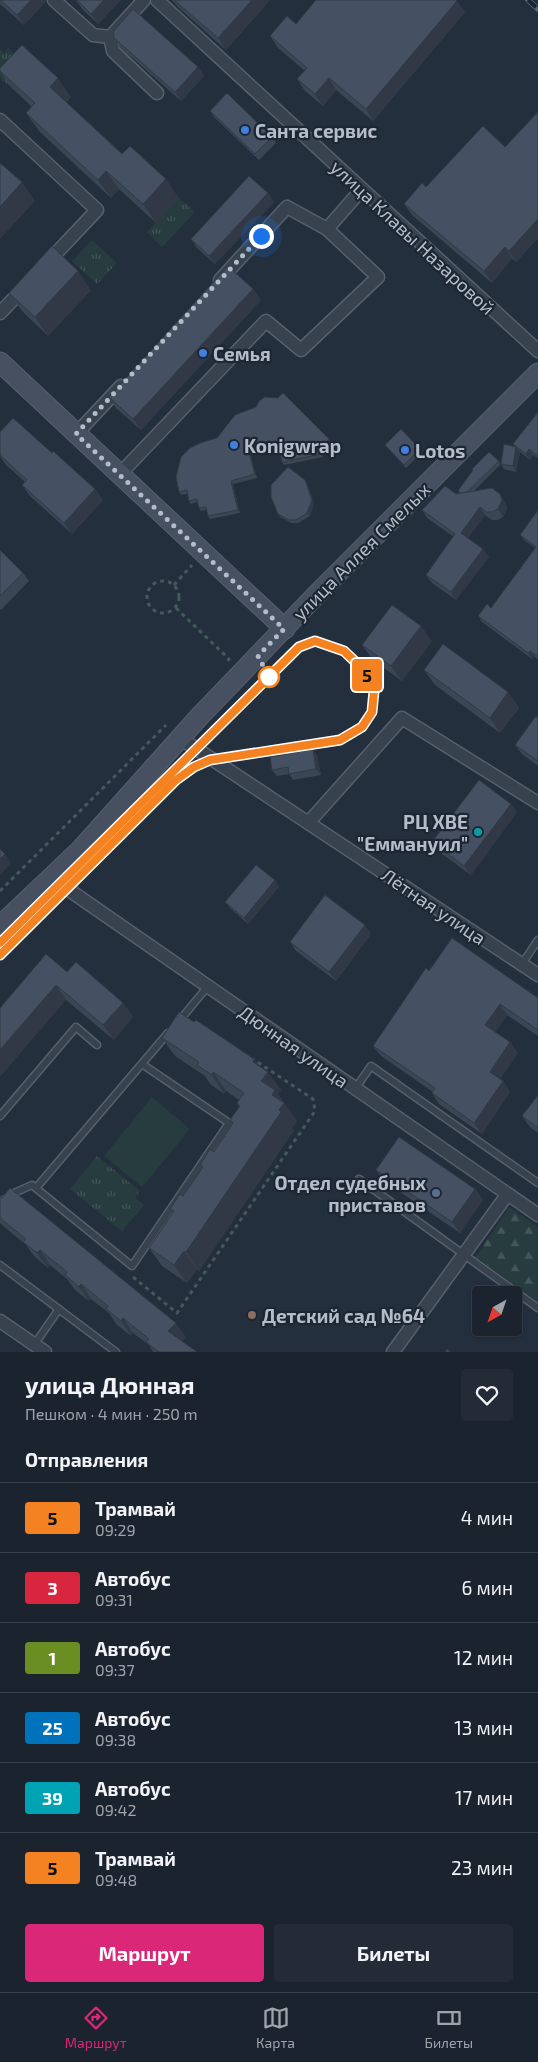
<!DOCTYPE html>
<html lang="ru">
<head>
<meta charset="utf-8">
<style>
	:root { --surface:#1b232e; --page:#242b36; --text:#f1f3f6; --muted:#a0a4aa; --line:#39404a; --accent:#db2777 }
	body { margin:0; font-family:"Exo 2",sans-serif; background:var(--page); color:var(--text); height:100vh; display:flex; flex-direction:column; font-size:19px; white-space:nowrap }
	* { box-sizing:border-box; margin:0 }
	p { font-size:16px; color:var(--muted) }
	.icon { flex:none; width:28px; height:28px; fill:none; stroke:currentColor; stroke-width:2; stroke-linecap:round; stroke-linejoin:round }
	.map { position:relative; height:1352px; overflow:hidden }
	.sheet { display:flex; flex-direction:column; background:var(--surface); flex:1 }
	.sheet>* { flex:none }
	.badge { padding:0 10px; border-radius:4px; font-size:18px; line-height:32px }
	.needle { width:32px; rotate:220deg }
	.fabs { position:absolute; left:472px; top:1286px; display:grid; gap:10px }
	.fabs a { display:grid; place-items:center; width:50px; height:50px; border-radius:5px; background:var(--surface); box-shadow:0 1px 4px #0004,0 0 0 1px var(--line); font-size:25px }
	.you { position:absolute; width:25px; height:25px; margin:-12px; border:4px solid #fff; border-radius:50%; background:#1a73e8; box-shadow:0 0 0 8px #1a73e833 }
	.map>.badge { position:absolute; translate:-50% -50%; box-shadow:0 0 0 2px #fff }
	h2 { padding:0 25px; font-size:19px; line-height:45px }
	.round { display:grid; place-items:center; flex:none; width:52px; height:52px; border-radius:5px; background:var(--page) }
	.headline { display:flex; align-items:center; justify-content:space-between; height:85px; padding:0 25px }
	h1 { font-size:24px; font-weight:700; line-height:38px }
	.button { display:flex; gap:10px; margin-top:auto; padding:10px 25px }
	.button a { flex:1; height:58px; border-radius:5px; background:var(--accent); color:#fff; font-size:20px; font-weight:700; line-height:58px; text-align:center }
	.button a+a { background:var(--page); color:var(--text) }
	ul { padding:0; list-style:none }
	li { display:flex; align-items:center; gap:15px; height:70px; padding:0 25px; border-top:1px solid var(--line) }
	li div { flex:1 }
	li b { display:block; font-size:19px }
	li em { font-style:normal }
	li .badge { min-width:55px; font-weight:700; text-align:center }
	.dock { display:flex; justify-content:space-around; align-items:center; height:70px; border-top:1px solid var(--line); background:var(--surface); font-size:14px; color:var(--muted) }
	.dock a { display:grid; justify-items:center; gap:2px }
	.dock .current { color:var(--accent) }
	.map>svg:first-child { display:block }
	.green { fill:#263c3f }
	.forest { fill:url(#forest-firs) }
	.park { fill:url(#park-tufts) }
	.lines { fill:none; stroke-linecap:round; stroke-linejoin:round }
	.service-casing { stroke:#565f6c; stroke-width:9 }
	.minor-casing { stroke:#565f6c; stroke-width:15 }
	.secondary-casing { stroke:#565f6c; stroke-width:21 }
	.path { stroke:#44595c; stroke-width:3; stroke-dasharray:4 4; stroke-linecap:butt }
	.service { stroke:#38414e; stroke-width:6 }
	.minor { stroke:#38414e; stroke-width:12 }
	.secondary { stroke:#465061; stroke-width:19 }
	.tram { stroke:#5a6575; stroke-width:1 }
	.rail-casing { stroke:#5a6575; stroke-width:5.5 }
	.rail { stroke:#1d2633; stroke-width:4; stroke-dasharray:11; stroke-linecap:butt }
	.wall { fill:#3b4654 }
	.shaded-wall { fill:#303945 }
	.building { fill:#455162; stroke:#303945 }
	.line-casing { stroke:#fff; stroke-width:11 }
	.line { stroke:#f58220; stroke-width:8 }
	.walk { stroke:#b4bcc9; stroke-width:5; stroke-dasharray:0 9 }
	.shop-dot { fill:#3f7fe0; stroke:#1d2633; stroke-width:2 }
	.stop-dot { fill:#fff; stroke:#f58220; stroke-width:2.5 }
	.culture-dot { fill:#0f9aa8; stroke:#1d2633; stroke-width:2 }
	.service-dot { fill:#5c6f8a; stroke:#1d2633; stroke-width:2 }
	.education-dot { fill:#8d6e63; stroke:#1d2633; stroke-width:2 }
	.labels { text-anchor:middle; dominant-baseline:central; stroke-width:4.5; stroke-linejoin:round; paint-order:stroke }
	.poi-label { font-size:19px; font-weight:bold; fill:#b4bcc9; stroke:#1d2633; text-anchor:start }
	.street-label { font-size:19px; fill:#b4bcc9; stroke:#1d2633 }
</style>
</head>
<body>
<div class="map">
<svg width="538" height="1352" viewBox="0 0 538 1352">
	<defs>
		<pattern id="forest-firs" width="22" height="20" patternUnits="userSpaceOnUse" patternTransform="scale(1.25)"><rect width="22" height="20" fill="#263c3f"/><path d="M5 1l3.5 6h-7zM16 11l3.5 6h-7z" fill="#435659"/></pattern>
		<pattern id="park-tufts" width="24" height="20" patternUnits="userSpaceOnUse" patternTransform="scale(1.25)"><rect width="24" height="20" fill="#263c3f"/><path d="M3 7l-1-3M5 7V3M7 7l1-3M15 17l-1-3M17 17v-4M19 17l1-3" fill="none" stroke="#435659"/></pattern>
	</defs>
	<rect width="100%" height="100%" fill="#242f3e"/>
	<path class="green" d="M152 1097 190 1129 142 1187 104 1156Z"/>
	<path class="forest" d="M509 1207 538 1227V1302L476 1257Z"/>
	<g class="park">
		<path d="M8 48 30 69 12 88 0 78V49L4 53Z"/>
		<path d="M179 198 195 212 162 247 147 232Z"/>
		<path d="M92 240 117 263 97 284 72 261Z"/>
		<path d="M97 1156 140 1191 135 1198 144 1205 122 1231 70 1189Z"/>
	</g>
	<g class="lines">
		<g class="service-casing">
			<g id="service">
				<path d="M522 964 538 940"/>
				<path d="M180 1020 208 986"/>
				<path d="M355 1089 371 1066 538 1183"/>
				<path d="M0 1116 76 1027 97 1045"/>
				<path d="M359 1179 538 1308"/>
				<path d="M36 1188 168 1033"/>
				<path d="M0 1203 14 1193 32 1185 132 1266 229 1123 142 1064"/>
				<path d="M0 1265 116 1352"/>
				<path d="M34 1345 59 1309"/>
			</g>
		</g>
		<g class="minor-casing">
			<g id="minor">
				<path d="M54 0 93 35 110 37"/>
				<path d="M144 0 110 37 113 51 157 93"/>
				<path d="M157 0 538 351"/>
				<path d="M0 120 97 210 47 263"/>
				<path d="M220 280 287 207 327 229 362 189"/>
				<path d="M0 313 25 287"/>
				<path d="M76 434 121 386"/>
				<path d="M120 474 266 321 301 350 378 277 327 229"/>
				<path d="M180 738 538 975"/>
				<path d="M309 822 402 718 538 803"/>
				<path d="M52 876 59 883 538 1215"/>
				<path d="M0 1321 45 1352"/>
				<path d="M393 1352 507 1195"/>
			</g>
		</g>
		<g class="secondary-casing">
			<g id="secondary">
				<path d="M0 362 285 629"/>
				<path d="M0 926 81 849 199 717 318 593 538 373"/>
			</g>
		</g>
		<g class="path">
			<circle cx="163" cy="597" r="16"/>
			<path d="M174 585 192 565"/>
			<path d="M176 608 229 659 228 661"/>
			<path d="M0 891 166 725"/>
			<path d="M133 1277 177 1313 315 1111 313 1099 253 1059"/>
		</g>
		<use href="#service" class="service"/>
		<use href="#minor" class="minor"/>
		<use href="#secondary" class="secondary"/>
		<path class="tram" d="M0 943 299 647 315 641 344 651 365 670 374 691 372 712 361 727 340 740 210 760 194 767 176 780 0 955"/>
		<g class="rail-casing">
			<path id="rail" d="M528 0 538 9"/>
		</g>
		<use href="#rail" class="rail"/>
	</g>
	<g class="wall">
		<path d="M0 0 46 1 24 25 0 4Z"/>
		<path d="M76 0H121L98 24 83 10Z"/>
		<path d="M172 0H270L226 50 178 7Z"/>
		<path d="M465 12 373 121 336 90 323 106 305 91 297 79 305 71 278 48 270 36 296 24Z"/>
		<path d="M114 38 198 67 204 76 181 101 120 47Z"/>
		<path d="M0 68 71 97 66 102 122 154 179 198 156 223 119 189 111 198 39 131 26 113 32 107 12 88 0 72Z"/>
		<path d="M210 111 272 137 276 143 259 160 214 117Z"/>
		<path d="M538 112V238L516 262 512 258 492 283 412 215 404 204 426 187 505 147Z"/>
		<path d="M268 193 274 202 215 264 197 248 191 239Z"/>
		<path d="M253 289 261 300 141 430 116 408 109 397Z"/>
		<path d="M91 290 48 336 22 311 9 293Z"/>
		<path d="M256 407 329 439 331 443 322 452 323 457 284 465 282 462 279 447 250 453 257 478 233 484 240 513 210 519 208 516 207 510 201 511 199 508 197 502 191 504 189 501 187 494 181 495 179 492 217 438Z"/>
		<path d="M538 412V458L533 455 530 460 520 452 516 472 504 469 501 464 474 491 505 502 507 508 503 517 498 520H492L485 515 468 538 489 557 456 600 432 583 426 575 454 537 427 518 422 510 456 494 460 493 458 491 499 461 501 464 515 446 513 444Z"/>
		<path d="M0 432 52 453 95 489 103 500 72 534 30 496 22 485 25 482 6 465 0 456Z"/>
		<path d="M385 445 420 449 422 452 406 468Z"/>
		<path d="M307 483 314 503 310 516 298 523H292L280 517 278 514Z"/>
		<path d="M538 510V660L534 656 532 659 482 622 478 616 491 608 535 548 524 540 520 535Z"/>
		<path d="M0 550 23 573 29 581 1 610 0 609Z"/>
		<path d="M432 641 402 681 373 660 362 645Z"/>
		<path d="M424 670 508 692 519 708 500 733 435 685Z"/>
		<path d="M538 718V766L522 754 515 745Z"/>
		<path d="M317 755 321 775 293 780 289 774 277 776 272 770Z"/>
		<path d="M517 812 471 875 438 851 432 842Z"/>
		<path d="M279 887 248 924 230 908 225 902Z"/>
		<path d="M365 925 371 934 336 981 296 951 290 942Z"/>
		<path d="M429 971 538 998V1036L507 1015 495 1032 510 1042 518 1053 500 1079 503 1081 510 1092 482 1134 439 1104 432 1093 433 1092 381 1056 373 1046Z"/>
		<path d="M67 972 123 1003 133 1017 114 1040 66 1000 0 1008Z"/>
		<path d="M194 1022 254 1059 259 1066 281 1090 278 1094 297 1121 292 1128 294 1130 199 1271 197 1269 187 1283 162 1266 149 1248 173 1213 170 1209 183 1196 202 1168 200 1165 214 1152 232 1124 230 1120 239 1107 237 1103 239 1100 226 1091 224 1094 210 1084 205 1076 175 1056 162 1038Z"/>
		<path d="M538 1095V1133L530 1127 522 1116Z"/>
		<path d="M376 1170 475 1189 483 1200 460 1233 384 1181Z"/>
		<path d="M0 1196 186 1337 182 1341 197 1352H153L149 1345 133 1333 131 1336 116 1324 109 1313 91 1299 89 1301 75 1290 67 1279 50 1265 48 1268 34 1256 26 1245 2 1225 0 1223Z"/>
	</g>
	<g class="shaded-wall">
		<path d="M31 0H46L24 25 17 15Z"/>
		<path d="M104 0H121L98 24 91 14Z"/>
		<path d="M252 0H270L226 50 218 38Z"/>
		<path d="M457 1 465 12 373 121 366 109Z"/>
		<path d="M198 67 204 76 181 101 175 92Z"/>
		<path d="M58 78 71 97 63 106 50 87Z"/>
		<path d="M329 78 336 90 323 106 315 94Z"/>
		<path d="M106 171 119 189 111 198 98 180Z"/>
		<path d="M166 179 179 198 156 223 143 204Z"/>
		<path d="M22 182 35 201 0 239V207Z"/>
		<path d="M268 193 274 202 215 264 209 256Z"/>
		<path d="M538 219V238L516 262 509 251Z"/>
		<path d="M505 247 512 258 492 283 484 271Z"/>
		<path d="M78 271 91 290 48 336 35 317Z"/>
		<path d="M253 289 261 300 141 430 133 419Z"/>
		<path d="M329 439 331 443 322 452 323 457 321 454 320 449Z"/>
		<path d="M516 447 520 452 516 472 513 466Z"/>
		<path d="M529 449 533 455 530 460 526 454Z"/>
		<path d="M248 450 250 453 257 478 255 474Z"/>
		<path d="M305 480 307 483 314 503 310 516 307 513Z"/>
		<path d="M231 481 233 484 240 513 238 510Z"/>
		<path d="M95 489 103 500 72 534 64 523Z"/>
		<path d="M500 494 505 502 507 508 503 517 498 509Z"/>
		<path d="M480 507 485 515 466 541 461 533Z"/>
		<path d="M483 549 489 557 456 600 451 592Z"/>
		<path d="M421 626 432 641 402 681 391 666Z"/>
		<path d="M530 651 534 656 532 659 528 653Z"/>
		<path d="M508 692 519 708 500 733 490 718Z"/>
		<path d="M313 749 317 755 321 775 316 769Z"/>
		<path d="M511 804 517 812 471 875 464 866Z"/>
		<path d="M5 854 11 863 0 875V859Z"/>
		<path d="M275 880 279 887 248 924 244 918Z"/>
		<path d="M365 925 371 934 336 981 329 972Z"/>
		<path d="M56 985 66 1000 0 1077V1050Z"/>
		<path d="M123 1003 133 1017 114 1040 103 1025Z"/>
		<path d="M500 1004 507 1015 493 1036 485 1025Z"/>
		<path d="M510 1042 518 1053 497 1083 490 1072Z"/>
		<path d="M254 1059 265 1075 268 1072 281 1090 278 1094 297 1121 292 1128 294 1130 199 1271 186 1252 279 1110 261 1081 253 1062Z"/>
		<path d="M213 1072 226 1091 224 1094 212 1075Z"/>
		<path d="M503 1081 510 1092 482 1134 474 1123Z"/>
		<path d="M475 1189 483 1200 460 1233 452 1222Z"/>
		<path d="M40 1250 50 1265 48 1268 37 1253Z"/>
		<path d="M184 1251 197 1269 187 1283 174 1265Z"/>
		<path d="M81 1284 91 1299 89 1301 79 1287Z"/>
		<path d="M123 1318 133 1333 131 1336 121 1321Z"/>
		<path d="M176 1323 186 1337 179 1346 168 1331Z"/>
	</g>
	<g class="building">
		<path d="M0 0H31L17 15Z"/>
		<path d="M77 0H104L91 14Z"/>
		<path d="M174 0H252L218 38Z"/>
		<path d="M316 0H456L457 1 366 109 329 78 315 94 297 79 307 68 270 36 287 16 296 24Z"/>
		<path d="M133 9 198 67 175 92 114 38 113 32Z"/>
		<path d="M22 45 58 78 50 87 122 154 130 146 166 179 143 204 106 171 98 180 26 113 35 103 0 71V68Z"/>
		<path d="M227 93 272 137 255 154 210 111Z"/>
		<path d="M538 112V219L509 251 505 247 484 271 404 204 422 183 426 187 483 126 505 147Z"/>
		<path d="M0 163 22 182 0 207Z"/>
		<path d="M249 176 268 193 209 256 191 239Z"/>
		<path d="M52 246 78 271 35 317 9 293Z"/>
		<path d="M228 266 253 289 133 419 109 397Z"/>
		<path d="M283 393 329 439 320 449 321 454 282 462 278 444 248 450 255 474 231 481 238 510 208 516 206 507 199 508 197 499 189 501 187 490 179 492 176 477 181 457 190 448 200 443 217 438 235 415 256 407 259 401 265 397 278 398Z"/>
		<path d="M538 412V456L529 449 526 454 513 444Z"/>
		<path d="M13 418 52 453 53 451 95 489 64 523 22 485 27 480 0 455V432Z"/>
		<path d="M401 429 420 449 404 465 385 445Z"/>
		<path d="M504 444 516 447 513 466 501 464Z"/>
		<path d="M489 452 499 461 467 492 461 493 458 491 473 470 472 469Z"/>
		<path d="M288 467 305 480 312 500 307 513 296 520H289L278 514 271 497V485Z"/>
		<path d="M445 486 456 494 492 488 500 494 502 500 498 509 492 512H486L480 507 461 533 483 549 451 592 426 575 455 534 422 510Z"/>
		<path d="M538 510V657L530 651 528 653 478 616 487 604 491 608 536 547 520 535Z"/>
		<path d="M0 550 23 573 0 596Z"/>
		<path d="M392 605 421 626 391 666 362 645Z"/>
		<path d="M443 644 508 692 490 718 424 670Z"/>
		<path d="M536 716 538 718V761L515 745Z"/>
		<path d="M313 749 316 769 289 774 288 767 272 770 270 757Z"/>
		<path d="M479 780 511 804 464 866 432 842Z"/>
		<path d="M0 849 5 854 0 859Z"/>
		<path d="M256 865 275 880 244 918 225 902Z"/>
		<path d="M325 895 365 925 329 972 290 942Z"/>
		<path d="M452 938 538 998V1030L500 1004 485 1025 510 1042 490 1072 503 1081 474 1123 432 1093 435 1088 373 1046 426 968 429 971Z"/>
		<path d="M46 954 67 972 76 962 123 1003 103 1025 56 985 0 1050V1008Z"/>
		<path d="M179 1012 194 1022 196 1020 254 1059 253 1062 268 1072 261 1081 275 1090 272 1095 284 1103 279 1110 281 1112 186 1252 184 1251 174 1265 149 1248 174 1211 170 1209 180 1194 183 1196 203 1167 200 1165 210 1149 214 1152 233 1123 230 1120 240 1106 237 1103 244 1093 213 1072 212 1075 197 1065 199 1062 162 1038Z"/>
		<path d="M538 1095V1128L522 1116Z"/>
		<path d="M399 1137 475 1189 452 1222 376 1170Z"/>
		<path d="M10 1188 176 1323 168 1331 197 1352H159L146 1342 149 1339 123 1318 121 1321 106 1309 108 1306 81 1284 79 1287 65 1275 67 1272 40 1250 37 1253 23 1242 26 1239 0 1218V1196L2 1198Z"/>
		<path d="M447 1349 451 1352H445Z"/>
	</g>
	<g class="lines">
		<g class="line-casing">
			<path id="line" d="M0 943 299 647 315 641 344 651 364 670 374 691 372 712 362 727 340 740 210 760 194 767 176 780 0 955"/>
		</g>
		<use href="#line" class="line"/>
		<path class="walk" d="M261 236 76 434 284 629 258 656 269 677"/>
	</g>
	<g class="shop-dot">
		<circle cx="245" cy="130" r="5"/>
		<circle cx="203" cy="353" r="5"/>
		<circle cx="234" cy="445" r="5"/>
		<circle cx="405" cy="450" r="5"/>
	</g>
	<circle class="stop-dot" cx="269" cy="677" r="10"/>
	<circle class="culture-dot" cx="478" cy="832" r="5"/>
	<circle class="service-dot" cx="436" cy="1193" r="5"/>
	<circle class="education-dot" cx="252" cy="1315" r="5"/>
	<g class="labels">
		<g class="poi-label">
			<text x="255" y="130">Санта сервис</text>
			<text x="213" y="353">Семья</text>
			<text x="244" y="445">Konigwrap</text>
			<text x="415" y="450">Lotos</text>
			<text x="468" y="821" text-anchor="end">РЦ ХВЕ<tspan x="468" dy="22">"Еммануил"</tspan></text>
			<text x="426" y="1182" text-anchor="end">Отдел судебных<tspan x="426" dy="22">приставов</tspan></text>
			<text x="262" y="1315">Детский сад №64</text>
		</g>
		<g class="street-label">
			<text transform="translate(413 237) rotate(43)">улица Клавы Назаровой</text>
			<text transform="translate(361 551) rotate(-45)">улица Аллея Смелых</text>
			<text transform="translate(434 906) rotate(34)">Лётная улица</text>
			<text transform="translate(294 1046) rotate(35)">Дюнная улица</text>
		</g>
	</g>
</svg>
<div class="fabs">
<a><svg class="needle" viewBox="-14 -14 28 28"><path d="M0-13l5 13h-10z" fill="#e53935"/><path d="M0 13l5-13h-10z" fill="#a0a4aa"/></svg></a>
</div>
<div class="you" style="left:261px;top:236px"></div>
<b class="badge" style="left:367px;top:675px;background:#f58220;color:#111">5</b>
</div>
<section class="sheet">
<div class="headline"><div><h1>улица Дюнная</h1><p>Пешком · 4 мин · 250 m</p></div><a class="round"><svg class="icon" aria-label="heart" viewBox="0 0 24 24"><path d="M12 20l-8-8c-3-5 5-10 8-4 3-6 11-1 8 4z"/></svg></a></div>
<h2>Отправления</h2>
<ul>
<li><span class="badge" style="background:#f58220;color:#111">5</span><div><b>Трамвай</b><p>09:29</p></div><em>4 мин</em></li>
<li><span class="badge" style="background:#d7263d;color:#fff">3</span><div><b>Автобус</b><p>09:31</p></div><em>6 мин</em></li>
<li><span class="badge" style="background:#6b8e23;color:#fff">1</span><div><b>Автобус</b><p>09:37</p></div><em>12 мин</em></li>
<li><span class="badge" style="background:#0072bc;color:#fff">25</span><div><b>Автобус</b><p>09:38</p></div><em>13 мин</em></li>
<li><span class="badge" style="background:#00a3b4;color:#fff">39</span><div><b>Автобус</b><p>09:42</p></div><em>17 мин</em></li>
<li><span class="badge" style="background:#f58220;color:#111">5</span><div><b>Трамвай</b><p>09:48</p></div><em>23 мин</em></li>
</ul>
<div class="button"><a>Маршрут</a><a>Билеты</a></div>
</section>
<nav class="dock">
<a class="current"><svg class="icon" aria-label="directions" viewBox="0 0 24 24"><path d="M12 3l9 9-9 9-9-9zM9 14v-3h6M13 9l2 2-2 2"/></svg>Маршрут</a>
<a><svg class="icon" aria-label="map" viewBox="0 0 24 24"><path d="M3 6l6-2 6 2 6-2v14l-6 2-6-2-6 2zM9 4v14M15 6v14"/></svg>Карта</a>
<a><svg class="icon" aria-label="tickets" viewBox="0 0 24 24"><path d="M3 7h18v10H3zM15 7v10"/></svg>Билеты</a>
</nav>
</body>
</html>
